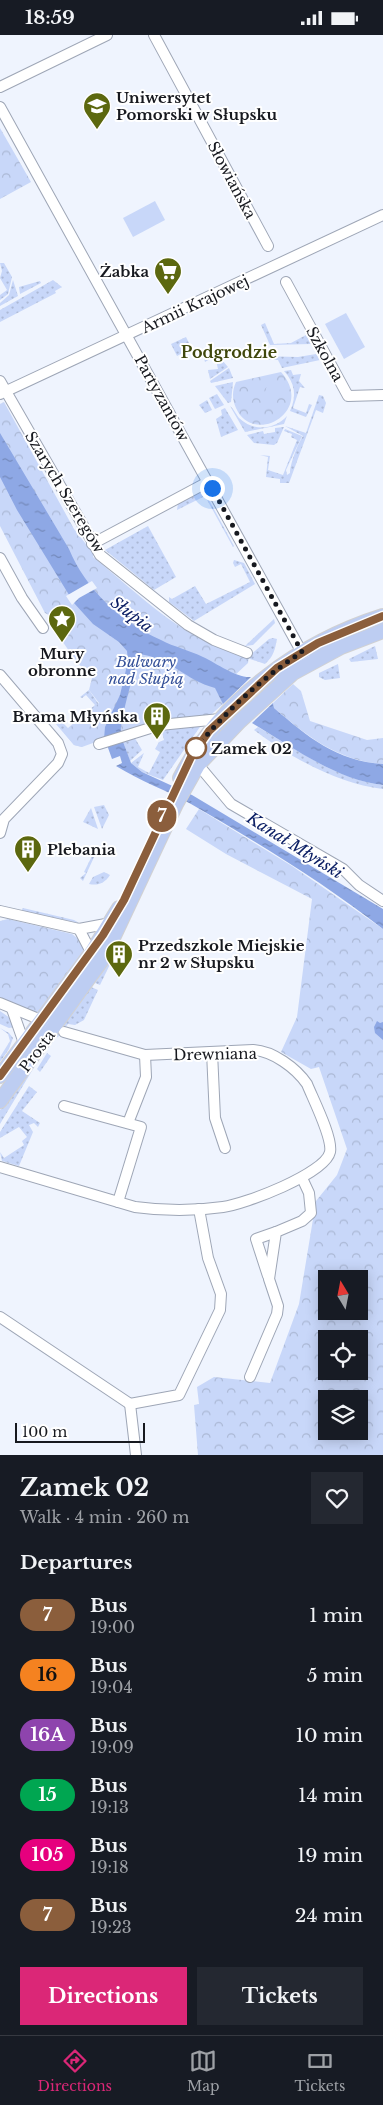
<!DOCTYPE html>
<html lang="en">
<head>
<meta charset="utf-8">
<style>
	:root { --surface:#171b24; --page:#242831; --text:#f1f3f6; --muted:#9ea1a6; --line:#363941; --accent:#db2777 }
	body { margin:0; font-family:"Libre Baskerville",serif; background:var(--page); color:var(--text); height:100vh; display:flex; flex-direction:column; font-size:19px; white-space:nowrap }
	* { box-sizing:border-box; margin:0 }
	p { font-size:16px; color:var(--muted) }
	.icon { flex:none; width:28px; height:28px; fill:none; stroke:currentColor; stroke-width:2; stroke-linecap:round; stroke-linejoin:round }
	.map { position:relative; height:1420px; overflow:hidden }
	.sheet { display:flex; flex-direction:column; background:var(--surface); flex:1 }
	.sheet>* { flex:none }
	.badge { padding:0 10px; border-radius:16px; font-size:18px; line-height:32px }
	.needle { width:32px; rotate:350deg }
	.buttons { position:absolute; left:318px; top:1235px; display:grid; gap:10px }
	.buttons a { display:grid; place-items:center; width:50px; height:50px; border-radius:0px; background:var(--surface); box-shadow:0 2px 12px #0003; font-size:25px }
	.scale { position:absolute; left:15px; bottom:12px; width:130px; box-sizing:border-box; padding-left:5px; border:2px solid #17191f; border-top:0; font-size:14px; line-height:18px; white-space:nowrap; color:#17191f; -webkit-text-stroke:4px #fff; paint-order:stroke }
	.you { position:absolute; width:25px; height:25px; margin:-12px; border:4px solid #fff; border-radius:50%; background:#1a73e8; box-shadow:0 0 0 8px #1a73e833 }
	.map>.badge { position:absolute; translate:-50% -50%; box-shadow:0 0 0 2px #fff }
	h2 { padding:0 20px; font-size:19px; line-height:45px }
	.round { display:grid; place-items:center; flex:none; width:52px; height:52px; border-radius:0px; background:var(--page) }
	.headline { display:flex; align-items:center; justify-content:space-between; height:85px; padding:0 20px }
	h1 { font-size:24px; font-weight:800; line-height:38px }
	.action { display:flex; gap:10px; margin-top:auto; padding:10px 20px }
	.action a { flex:1; height:58px; border-radius:0px; background:var(--accent); color:#fff; font-size:20px; font-weight:800; line-height:58px; text-align:center }
	.action a+a { background:var(--page); color:var(--text) }
	ul { padding:0; list-style:none }
	li { display:flex; align-items:center; gap:15px; height:60px; padding:0 20px }
	li div { flex:1 }
	li b { display:block; font-size:19px }
	li em { font-style:normal }
	li .badge { min-width:55px; font-weight:700; text-align:center }
	.status { display:flex; justify-content:space-between; align-items:center; height:35px; padding:0 25px; background:var(--surface); direction:ltr }
	.status svg { height:14px; fill:currentColor }
	.menu { display:flex; justify-content:space-around; align-items:center; height:70px; border-top:1px solid var(--line); background:var(--surface); font-size:14px; color:var(--muted) }
	.menu a { display:grid; justify-items:center; gap:2px }
	.menu .active { color:var(--accent) }
	.map>svg:first-child { display:block }
	.grass { fill:url(#grass-dots) }
	.park { fill:url(#park-crowns); fill-rule:evenodd }
	.garden { fill:#c8d7f9 }
	.water { fill:url(#water-ripples) }
	.pier { fill:#eff4fe }
	.lines { fill:none; stroke-linecap:round; stroke-linejoin:round }
	.minor-casing { stroke:#9ea6b6; stroke-width:12 }
	.major-casing { stroke:#d1d1d2; stroke-width:16 }
	.minor { stroke:#fff; stroke-width:10 }
	.major { stroke:#bdcdf2; stroke-width:14 }
	.line-casing { stroke:#fff; stroke-width:11 }
	.line { stroke:#8b5e3c; stroke-width:8 }
	.walk { stroke:#17191f; stroke-width:5; stroke-dasharray:0 9 }
	.stop-dot { fill:#fff; stroke:#8b5e3c; stroke-width:2.5 }
	.labels { text-anchor:middle; dominant-baseline:central; stroke-width:4; stroke-linejoin:round; paint-order:stroke }
	.poi-label { font-size:15px; font-weight:bold; fill:#17191f; stroke:#fff; text-anchor:start }
	.street-label { font-size:15px; fill:#17191f; stroke:#fff }
	.park-label { font-size:15px; font-style:italic; fill:#345099; stroke:#fff }
	.stop-label { font-size:15px; font-weight:bold; fill:#17191f; stroke:#fff; text-anchor:start }
	.neighbourhood-label { font-size:16px; font-weight:bold; fill:#40480d; stroke:#fff }
	.water-label { font-size:16px; font-style:italic; fill:#0d2065; stroke:#fff }
</style>
</head>
<body>
<div class="status"><b>18:59</b><svg viewBox="0 0 49 12"><path d="M0 12V9h3v3zM5 12V6h3v6zM10 12V3h3v9zM15 12V0h3v12zM26 1h20v11H26zM47 4h2v5h-2z"/></svg></div>
<div class="map">
<svg width="383" height="1420" viewBox="0 0 383 1420">
	<defs>
		<pattern id="grass-dots" width="8" height="8" patternUnits="userSpaceOnUse" patternTransform="scale(1.25)"><rect width="8" height="8" fill="#c8d7f9"/><path d="M2 2h.1M6 6h.1" fill="none" stroke="#abb8d5" stroke-width="1.8" stroke-linecap="round"/></pattern>
		<pattern id="park-crowns" width="20" height="18" patternUnits="userSpaceOnUse" patternTransform="scale(1.25)"><rect width="20" height="18" fill="#c8d7f9"/><path d="M2 6a3 3 0 1 1 6 0M12 15a3 3 0 1 1 6 0" fill="none" stroke="#abb8d5"/></pattern>
		<pattern id="water-ripples" width="26" height="14" patternUnits="userSpaceOnUse" patternTransform="scale(1.25)"><rect width="26" height="14" fill="#8ea8e5"/><path d="M2 4q2-2 4 0t4 0M15 11q2-2 4 0t4 0" fill="none" stroke="#7388b9"/></pattern>
	</defs>
	<rect width="100%" height="100%" fill="#eff4fe"/>
	<g class="grass">
		<path d="M0 228H4L12 242 8 259 0 265V260L7 255 0 243 2 236Z"/>
		<path d="M13 245 18 261 0 271V268L9 260Z"/>
		<path d="M53 245 62 252 55 256 56 258 0 287V275Z"/>
		<path d="M40 246 41 248 20 259 19 252Z"/>
		<path d="M265 288 274 309 291 308 306 300 311 309 270 310 261 290Z"/>
		<path d="M186 302 190 310 188 315 177 321 171 309Z"/>
		<path d="M209 319 214 323 258 324 259 321 298 322 316 319 320 325 282 333 278 325 210 324 205 327 203 320Z"/>
		<path d="M216 325H222L228 332 210 344 208 335 218 334Z"/>
		<path d="M229 333 233 343 211 348 210 346Z"/>
		<path d="M291 335 293 340 301 339 299 346 305 353 300 352 293 373 306 378 309 369 312 370 306 382 290 376C297 361 295 348 284 336Z"/>
		<path d="M233 347 231 367 228 368 215 351Z"/>
		<path d="M217 359 224 370 215 374 209 363Z"/>
		<path d="M319 360 323 361 326 368 323 378 316 375 289 448H280V444L266 442 268 422 260 420 270 421 268 435 283 440 297 405 291 402 292 399 284 396 285 394 302 401 286 435 287 440 290 438C290 429 298 408 303 401L285 391 306 398Z"/>
		<path d="M207 365 212 375 205 378 199 370Z"/>
		<path d="M230 371C233 373 236 379 239 383 254 397 274 395 287 381L284 389 245 397Z"/>
		<path d="M225 373 238 395 221 402 216 384 222 380 221 375Z"/>
		<path d="M284 392 277 408 274 410 254 408 247 400 263 396 264 399 275 397V393Z"/>
		<path d="M203 454 234 511 233 512 205 461 177 475 178 468Z"/>
		<path d="M148 491 176 542 154 555 105 515Z"/>
		<path d="M234 525 244 528 255 549 194 586 169 567V562L172 564 195 551 206 569 250 547 241 529 235 532 233 528Z"/>
		<path d="M274 584 275 588 253 610 245 611Z"/>
		<path d="M273 603 277 604C275 614 274 621 265 629L250 624 249 621 269 604Z"/>
		<path d="M375 611 378 624 351 627 349 624Z"/>
		<path d="M338 629 340 643 325 645 319 642V638Z"/>
		<path d="M89 655 100 671 82 712 74 710 55 688 59 684 68 693 95 670 86 660 82 663 80 662Z"/>
		<path d="M202 689 163 745 142 737 131 728 144 718 138 732 149 738 160 717 155 714 159 707 164 705 161 693Z"/>
		<path d="M258 692C296 714 338 745 383 750V754C338 749 290 722 254 695Z"/>
		<path d="M133 700 142 715 130 726 122 704Z"/>
		<path d="M104 770 109 780 102 794 94 772Z"/>
		<path d="M91 773 98 794 83 787Z"/>
		<path d="M95 815 96 818 83 846 80 843 86 838 84 837Z"/>
		<path d="M104 837 110 840C105 848 98 851 89 849L93 842Z"/>
		<path d="M23 873 74 885 79 888 21 876Z"/>
		<path d="M113 919 114 921 100 950 95 948Z"/>
		<path d="M91 952 98 955 84 985 75 990 68 989 58 1002 53 1004Z"/>
		<path d="M0 976 10 983 14 992 9 993 0 989Z"/>
		<path d="M0 993 9 998 13 1003 9 1014 0 1027V1022L10 1006 8 999Z"/>
		<path d="M47 1018 51 1021 40 1037 37 1034Z"/>
		<path d="M42 1019 0 1089V1075Z"/>
		<path d="M29 1051 37 1057 22 1076 40 1088 38 1092 34 1088 29 1090 33 1097 19 1131 2 1126 0 1117 4 1123 24 1110 22 1106 27 1102 19 1092 0 1103V1097Z"/>
	</g>
	<g class="park">
		<path d="M0 93 31 147 0 164Z"/>
		<path d="M281 337C316 376 253 412 236 373 232 364 232 356 236 347Z"/>
		<path d="M4 367 74 494 93 518V522C139 559 189 611 249 621L248 628 218 656 223 669 206 684 126 696 82 712 74 710 64 698 99 668 89 655 92 643 76 626 51 590V581L45 578 0 491V369Z"/>
		<path d="M293 649 301 656 310 686 367 705 383 703V729C338 726 307 701 274 673L273 668Z"/>
		<path d="M199 774 292 831 383 894V1420H198L194 1370 199 1369 197 1352 214 1342 270 1348 299 1269 316 1166 337 1140 347 1114 319 1032 311 1034 281 1017 297 982 312 864 226 819 186 794ZM326 1244H359V1276H326ZM326 1304H359V1336H326ZM326 1364H359V1396H326Z"/>
		<path d="M8 884 72 899 81 906 87 916 40 981 26 976 0 962V886Z"/>
	</g>
	<g class="garden">
		<path d="M155 166 165 185 133 202 123 183Z"/>
		<path d="M346 278 365 312 344 324 325 289Z"/>
		<path d="M268 347 284 351 281 362 265 357Z"/>
	</g>
	<g class="water">
		<path d="M0 398 69 514C85 553 121 588 161 605 174 612 189 615 203 622 218 629 236 643 251 642L223 669 215 653C185 645 171 623 139 619 135 635 119 687 121 698L104 704 105 692 120 660 128 626 127 616 119 607 93 589 74 568 17 475 0 442Z"/>
		<path d="M273 668 274 673C308 702 336 726 383 729V750C336 745 291 711 252 688Z"/>
		<path d="M122 704 131 728 142 737 192 760 383 874V894C323 847 257 807 191 769 166 755 140 746 116 731L122 728 120 721 112 724 107 710Z"/>
		<path d="M377 986 380 988 383 987V1005L375 998 374 992Z"/>
	</g>
	<path class="pier" d="M92 546 97 553 79 563 72 570 66 561Z"/>
	<g class="lines">
		<g class="minor-casing">
			<g id="minor">
				<path d="M154 0 268 211"/>
				<path d="M0 52 107 0"/>
				<path d="M0 72 305 623"/>
				<path d="M286 247 348 361 383 360"/>
				<path d="M0 346 100 520 188 590 214 605 247 618"/>
				<path d="M0 359 383 180"/>
				<path d="M92 509 208 447"/>
				<path d="M0 523 22 563 43 593"/>
				<path d="M0 640 58 708 62 719 58 728 4 784 0 798"/>
				<path d="M99 709 160 690 220 684"/>
				<path d="M195 726 231 769 343 834 359 850 383 866"/>
				<path d="M0 876 79 894 111 888"/>
				<path d="M79 894 93 921"/>
				<path d="M0 968 46 987"/>
				<path d="M12 974 24 1008"/>
				<path d="M212 1017 215 1083 225 1113"/>
				<path d="M64 1071 141 1092 118 1167"/>
				<path d="M128 1088 146 1042 145 1020"/>
				<path d="M0 1132 135 1172C164 1176 195 1176 223 1172 245 1169 325 1139 330 1117 333 1103 313 1064 307 1049 296 1033 273 1016 253 1015L145 1020 64 997"/>
				<path d="M268 1241 256 1204 276 1197"/>
				<path d="M0 1282 130 1369"/>
				<path d="M250 1342 277 1279 278 1271 269 1244 276 1197 302 1186 311 1178 309 1158 302 1143"/>
				<path d="M130 1369 179 1360 220 1275 221 1259 208 1223 199 1174"/>
				<path d="M130 1369 136 1420"/>
			</g>
		</g>
		<g class="major-casing">
			<g id="major">
				<path d="M180 743C220 665 300 607 383 581"/>
				<path d="M0 1041 92 917 119 873"/>
				<path d="M0 1066 104 922 176 769 198 730 240 686 293 638 341 612 383 596"/>
			</g>
		</g>
		<use href="#minor" class="minor"/>
		<use href="#major" class="major"/>
	</g>
	<g class="lines">
		<g class="line-casing">
			<path id="line" d="M0 1041 103 900 124 865 191 722 209 696 277 633 318 608 383 581"/>
		</g>
		<use href="#line" class="line"/>
		<path class="walk" d="M196 713C226 676 262 643 302 617L212 453"/>
	</g>
	<defs>
		<g id="university-pin" transform="scale(1.4375)"><path d="M0 17L-7.5 6A9.5 9.5 0 1 1 7.5 6Z" fill="#5c680f" stroke="#fff"/><path d="M0-5L7-2L0 1L-7-2ZM-4 1L0 2.5L4 1V4Q0 6-4 4Z" fill="#fff"/></g>
		<g id="supermarket-pin" transform="scale(1.4375)"><path d="M0 17L-7.5 6A9.5 9.5 0 1 1 7.5 6Z" fill="#5c680f" stroke="#fff"/><path d="M-6-5.5h2.5l.6 2H6L4.5 2H-2.5L-4.4-4H-6ZM-1.5 3.2a1.3 1.3 0 1 0 .1 0ZM3 3.2a1.3 1.3 0 1 0 .1 0Z" fill="#fff"/></g>
		<g id="sight-pin" transform="scale(1.4375)"><path d="M0 17L-7.5 6A9.5 9.5 0 1 1 7.5 6Z" fill="#5c680f" stroke="#fff"/><path d="M0-6L1.8-2.2L6-1.7L2.9 1.2L3.7 5.4L0 3.3L-3.7 5.4L-2.9 1.2L-6-1.7L-1.8-2.2Z" fill="#fff"/></g>
		<g id="building-pin" transform="scale(1.4375)"><path d="M0 17L-7.5 6A9.5 9.5 0 1 1 7.5 6Z" fill="#5c680f" stroke="#fff"/><path d="M-4-6H4V6H1V3H-1V6H-4ZM-2.5-4.3h1.7v1.8h-1.7ZM.8-4.3h1.7v1.8H.8ZM-2.5-1h1.7V.8h-1.7ZM.8-1h1.7V.8H.8Z" fill="#fff"/></g>
	</defs>
	<g fill-rule="evenodd">
		<use href="#university-pin" x="97" y="71"/>
		<use href="#supermarket-pin" x="168" y="236"/>
		<use href="#sight-pin" x="62" y="584"/>
		<use href="#building-pin" x="157" y="681"/>
		<use href="#building-pin" x="28" y="814"/>
		<use href="#building-pin" x="119" y="919"/>
	</g>
	<circle class="stop-dot" cx="196" cy="713" r="10"/>
	<g class="labels">
		<g class="poi-label">
			<text x="116" y="62">Uniwersytet<tspan x="116" dy="17">Pomorski w Słupsku</tspan></text>
			<text x="149" y="236" text-anchor="end">Żabka</text>
			<text x="62" y="618" text-anchor="middle">Mury<tspan x="62" dy="17">obronne</tspan></text>
			<text x="138" y="681" text-anchor="end">Brama Młyńska</text>
			<text x="47" y="814">Plebania</text>
			<text x="138" y="910">Przedszkole Miejskie<tspan x="138" dy="17">nr 2 w Słupsku</tspan></text>
		</g>
		<g class="street-label">
			<text transform="translate(232 145) rotate(62)">Słowiańska</text>
			<text transform="translate(195 269) rotate(-25)">Armii Krajowej</text>
			<text transform="translate(325 319) rotate(61)">Szkolna</text>
			<text transform="translate(162 363) rotate(61)">Partyzantów</text>
			<text transform="translate(65 457) rotate(59)">Szarych Szeregów</text>
			<text transform="translate(37 1016) rotate(-53)">Prosta</text>
			<text transform="translate(215 1019) rotate(-1)">Drewniana</text>
		</g>
		<g class="park-label">
			<text x="146" y="626">Bulwary<tspan x="146" dy="17">nad Słupią</tspan></text>
		</g>
		<g class="stop-label">
			<text x="211" y="713">Zamek 02</text>
		</g>
		<g class="neighbourhood-label">
			<text x="229" y="317">Podgrodzie</text>
		</g>
		<g class="water-label">
			<text transform="translate(132 579) rotate(37)">Słupia</text>
			<text transform="translate(295 810) rotate(32)">Kanał Młyński</text>
		</g>
	</g>
</svg>
<div class="buttons">
<a><svg class="needle" viewBox="-14 -14 28 28"><path d="M0-13l5 13h-10z" fill="#e53935"/><path d="M0 13l5-13h-10z" fill="#9ea1a6"/></svg></a>
<a><svg class="icon" aria-label="locate" viewBox="0 0 24 24"><circle cx="12" cy="12" r="6"/><path d="M12 2v4M12 18v4M2 12h4M18 12h4"/></svg></a>
<a><svg class="icon" aria-label="layers" viewBox="0 0 24 24"><path d="M12 4l9 5-9 5-9-5zM3 14l9 5 9-5"/></svg></a>
</div>
<div class="scale">100 m</div>
<div class="you" style="left:212px;top:453px"></div>
<b class="badge" style="left:162px;top:781px;background:#8b5e3c;color:#fff">7</b>
</div>
<section class="sheet">
<div class="headline"><div><h1>Zamek 02</h1><p>Walk · 4 min · 260 m</p></div><a class="round"><svg class="icon" aria-label="heart" viewBox="0 0 24 24"><path d="M12 20l-8-8c-3-5 5-10 8-4 3-6 11-1 8 4z"/></svg></a></div>
<h2>Departures</h2>
<ul>
<li><span class="badge" style="background:#8b5e3c;color:#fff">7</span><div><b>Bus</b><p>19:00</p></div><em>1 min</em></li>
<li><span class="badge" style="background:#f58220;color:#111">16</span><div><b>Bus</b><p>19:04</p></div><em>5 min</em></li>
<li><span class="badge" style="background:#8e44ad;color:#fff">16A</span><div><b>Bus</b><p>19:09</p></div><em>10 min</em></li>
<li><span class="badge" style="background:#00a651;color:#fff">15</span><div><b>Bus</b><p>19:13</p></div><em>14 min</em></li>
<li><span class="badge" style="background:#e6007e;color:#fff">105</span><div><b>Bus</b><p>19:18</p></div><em>19 min</em></li>
<li><span class="badge" style="background:#8b5e3c;color:#fff">7</span><div><b>Bus</b><p>19:23</p></div><em>24 min</em></li>
</ul>
<div class="action"><a>Directions</a><a>Tickets</a></div>
</section>
<nav class="menu">
<a class="active"><svg class="icon" aria-label="directions" viewBox="0 0 24 24"><path d="M12 3l9 9-9 9-9-9zM9 14v-3h6M13 9l2 2-2 2"/></svg>Directions</a>
<a><svg class="icon" aria-label="map" viewBox="0 0 24 24"><path d="M3 6l6-2 6 2 6-2v14l-6 2-6-2-6 2zM9 4v14M15 6v14"/></svg>Map</a>
<a><svg class="icon" aria-label="tickets" viewBox="0 0 24 24"><path d="M3 7h18v10H3zM15 7v10"/></svg>Tickets</a>
</nav>
</body>
</html>
